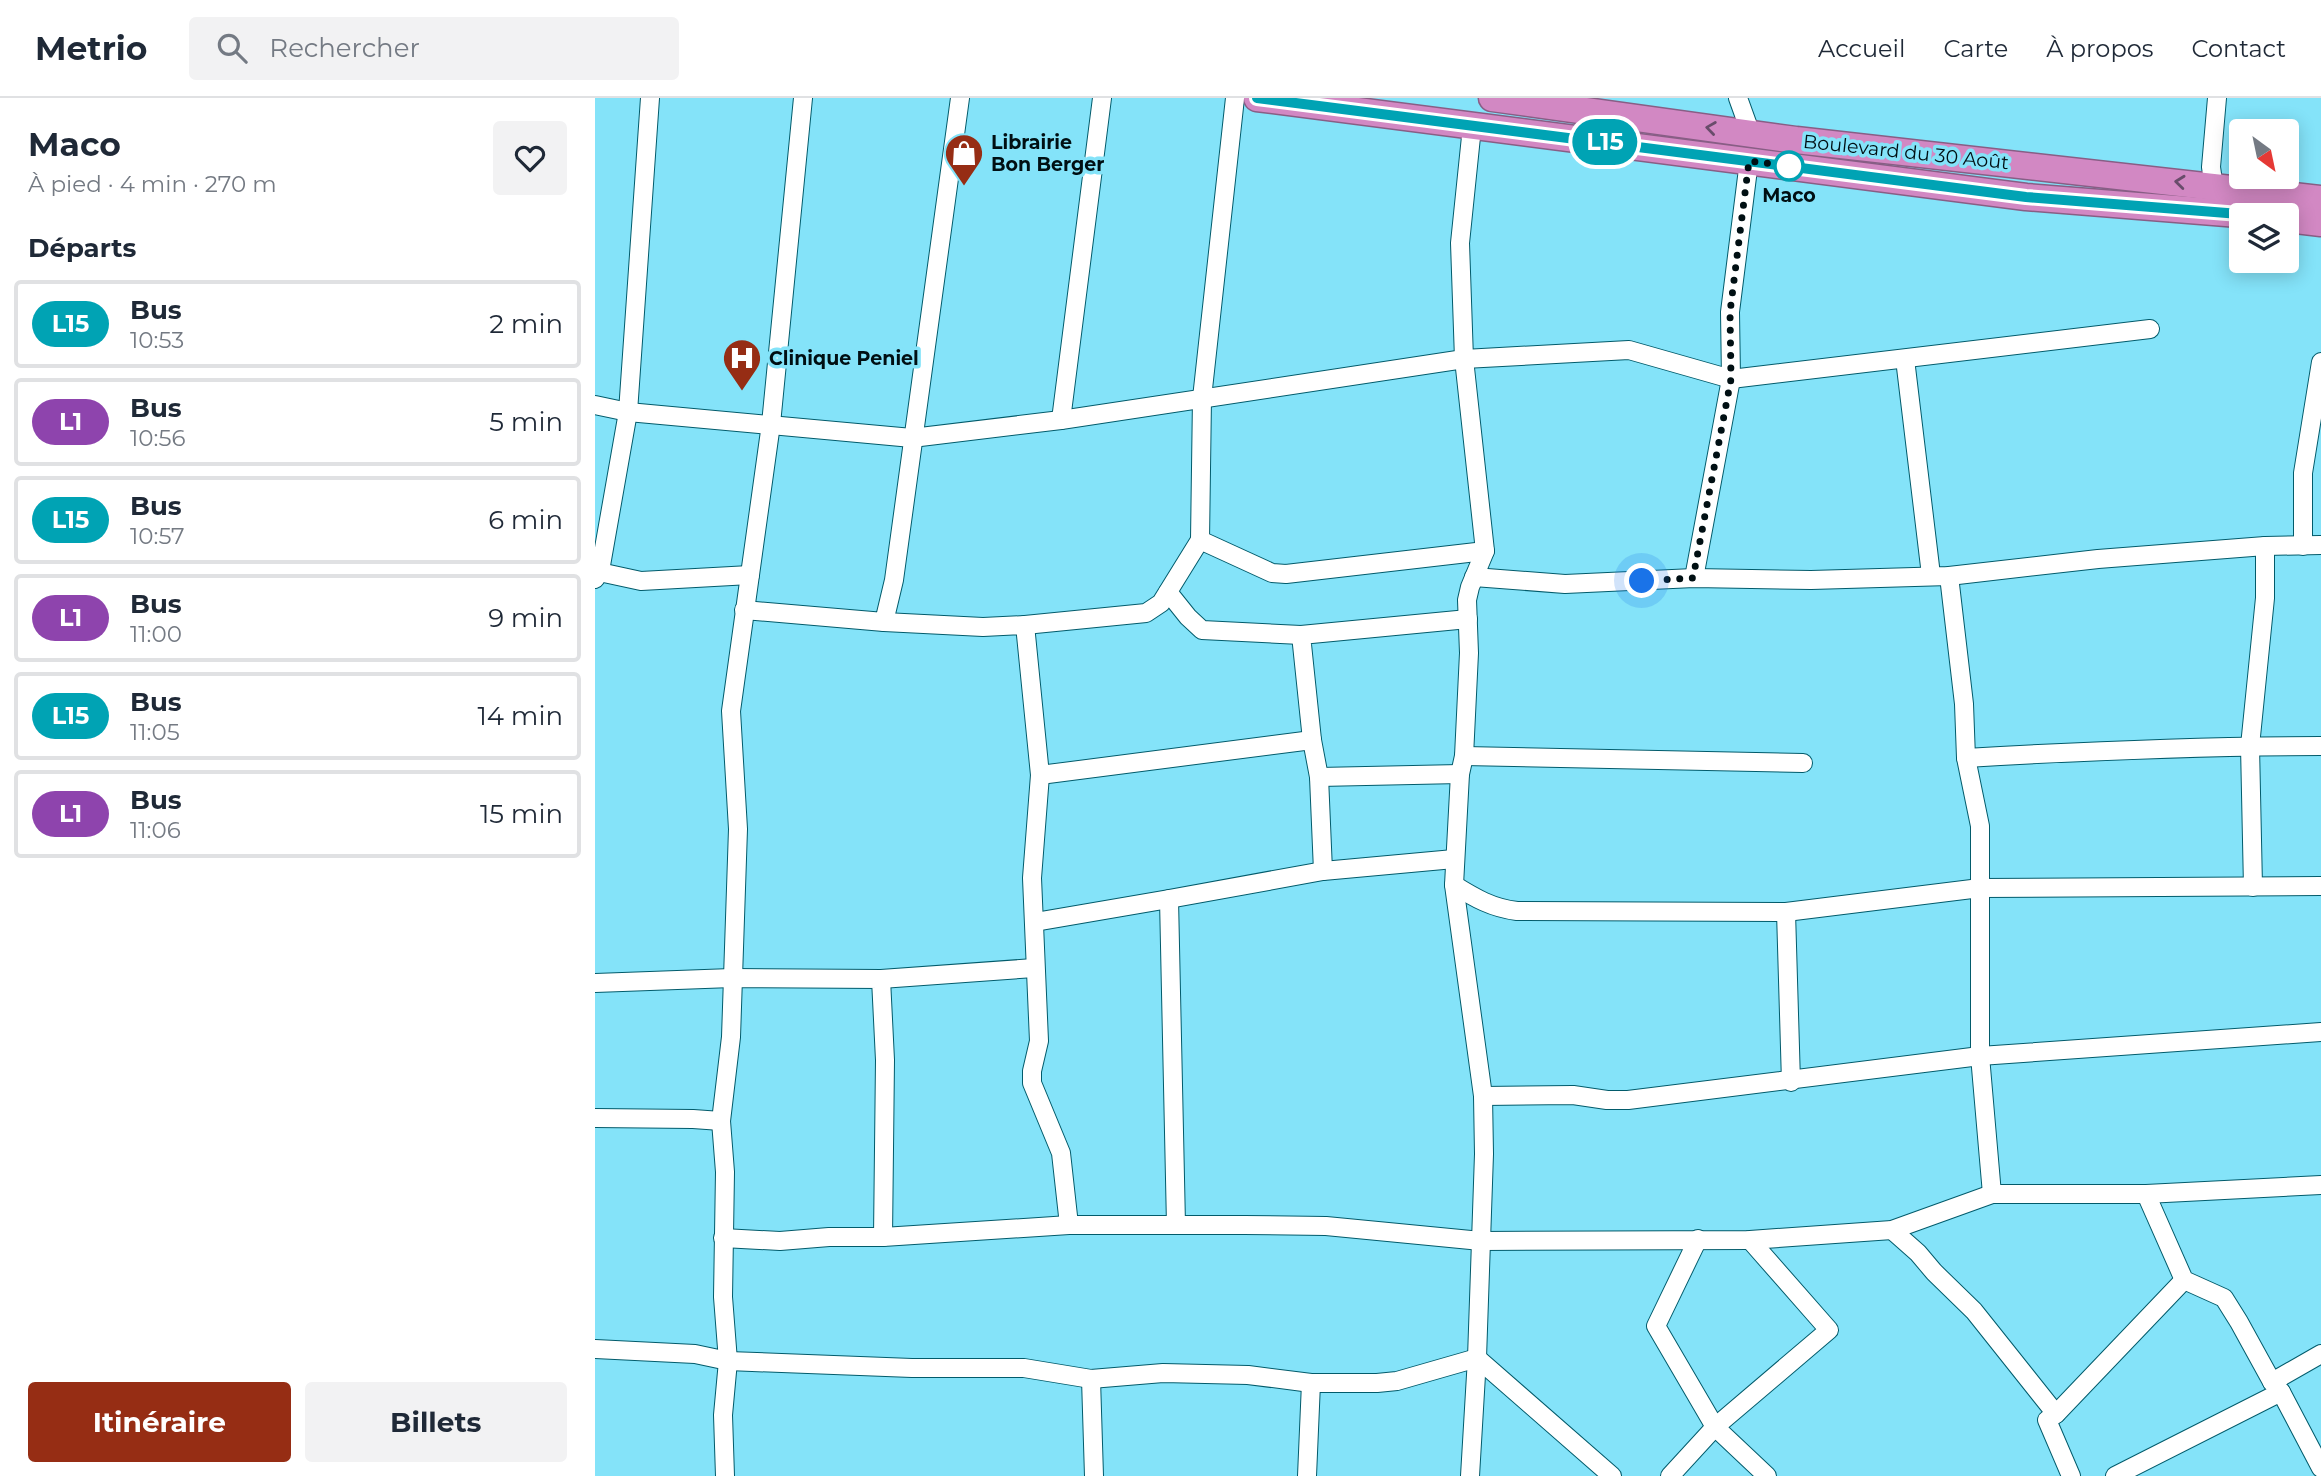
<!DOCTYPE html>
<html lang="fr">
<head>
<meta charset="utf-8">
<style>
	:root { --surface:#fff; --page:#f2f2f3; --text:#1f2937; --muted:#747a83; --line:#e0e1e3; --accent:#962d14 }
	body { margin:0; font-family:Montserrat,sans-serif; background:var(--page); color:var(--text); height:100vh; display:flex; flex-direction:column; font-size:26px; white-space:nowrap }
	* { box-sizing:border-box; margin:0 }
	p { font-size:23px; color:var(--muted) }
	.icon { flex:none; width:38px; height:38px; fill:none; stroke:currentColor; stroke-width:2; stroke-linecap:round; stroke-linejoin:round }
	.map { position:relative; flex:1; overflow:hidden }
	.side { display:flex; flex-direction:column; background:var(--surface); width:595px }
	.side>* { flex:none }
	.badge { padding:0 14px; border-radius:23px; font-size:24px; line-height:46px }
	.needle { width:46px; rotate:147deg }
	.controls { position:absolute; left:1634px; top:21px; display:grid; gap:14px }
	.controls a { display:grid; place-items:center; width:70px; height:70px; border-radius:7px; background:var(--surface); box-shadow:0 4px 18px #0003; font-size:35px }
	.you { position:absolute; width:35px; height:35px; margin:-18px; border:5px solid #fff; border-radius:50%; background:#1a73e8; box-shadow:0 0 0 10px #1a73e833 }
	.map>.badge { position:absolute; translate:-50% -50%; box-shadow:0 0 0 4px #fff }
	h2 { padding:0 28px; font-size:26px; line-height:63px }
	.round { display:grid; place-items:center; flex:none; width:74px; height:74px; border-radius:7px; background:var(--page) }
	.summary { display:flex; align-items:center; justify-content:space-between; height:119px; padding:0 28px }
	h1 { font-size:33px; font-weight:700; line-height:52px }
	.button { display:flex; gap:14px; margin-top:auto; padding:14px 28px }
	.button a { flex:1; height:80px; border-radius:7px; background:var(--accent); color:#fff; font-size:28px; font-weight:700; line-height:80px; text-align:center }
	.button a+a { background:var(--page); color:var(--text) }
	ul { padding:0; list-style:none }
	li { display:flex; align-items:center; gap:21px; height:88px; margin:0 14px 10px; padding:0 14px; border:4px solid var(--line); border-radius:7px }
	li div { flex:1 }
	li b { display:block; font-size:26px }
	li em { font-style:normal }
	li .badge { min-width:77px; font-weight:700; text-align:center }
	header { display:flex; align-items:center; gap:42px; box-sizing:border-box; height:98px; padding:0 35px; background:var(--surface); border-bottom:2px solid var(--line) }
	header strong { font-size:33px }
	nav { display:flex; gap:38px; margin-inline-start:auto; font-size:24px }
	.search { width:490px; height:63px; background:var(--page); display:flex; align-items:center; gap:18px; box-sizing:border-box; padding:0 24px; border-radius:7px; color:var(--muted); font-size:26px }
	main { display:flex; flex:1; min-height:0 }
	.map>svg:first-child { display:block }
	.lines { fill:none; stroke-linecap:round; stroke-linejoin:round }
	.minor-casing { stroke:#025b6b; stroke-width:20 }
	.highway-casing { stroke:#885e85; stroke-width:29 }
	.minor { stroke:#fff; stroke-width:18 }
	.highway { stroke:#d288c3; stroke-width:26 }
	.oneway { stroke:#694c6b }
	.line-casing { stroke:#fff; stroke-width:16 }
	.line { stroke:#00a3b4; stroke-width:10 }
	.walk { stroke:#000f13; stroke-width:7; stroke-dasharray:0 12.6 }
	.stop-dot { fill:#fff; stroke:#00a3b4; stroke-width:3.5 }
	.labels { text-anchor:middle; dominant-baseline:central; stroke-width:7; stroke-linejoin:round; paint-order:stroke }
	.poi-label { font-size:19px; font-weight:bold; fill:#000f13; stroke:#84e3f9; text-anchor:start }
	.street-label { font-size:19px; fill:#000f13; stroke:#84e3f9 }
	.stop-label { font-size:19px; font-weight:bold; fill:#000f13; stroke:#84e3f9 }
</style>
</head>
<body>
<header>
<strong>Metrio</strong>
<div class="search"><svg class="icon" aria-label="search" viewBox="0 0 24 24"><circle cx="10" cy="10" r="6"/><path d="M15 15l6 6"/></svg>Rechercher</div>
<nav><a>Accueil</a><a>Carte</a><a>À propos</a><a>Contact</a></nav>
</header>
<main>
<section class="side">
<div class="summary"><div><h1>Maco</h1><p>À pied · 4 min · 270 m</p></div><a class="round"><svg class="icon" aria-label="heart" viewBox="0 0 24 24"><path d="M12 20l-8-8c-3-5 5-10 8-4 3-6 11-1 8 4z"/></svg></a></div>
<h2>Départs</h2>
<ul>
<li><span class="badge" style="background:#00a3b4;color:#fff">L15</span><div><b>Bus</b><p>10:53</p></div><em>2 min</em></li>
<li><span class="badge" style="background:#8e44ad;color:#fff">L1</span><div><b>Bus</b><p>10:56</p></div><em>5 min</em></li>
<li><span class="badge" style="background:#00a3b4;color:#fff">L15</span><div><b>Bus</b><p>10:57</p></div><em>6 min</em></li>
<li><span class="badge" style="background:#8e44ad;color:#fff">L1</span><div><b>Bus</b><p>11:00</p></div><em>9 min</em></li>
<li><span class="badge" style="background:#00a3b4;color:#fff">L15</span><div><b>Bus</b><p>11:05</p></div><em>14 min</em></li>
<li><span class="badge" style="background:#8e44ad;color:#fff">L1</span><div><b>Bus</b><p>11:06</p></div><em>15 min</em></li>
</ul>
<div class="button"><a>Itinéraire</a><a>Billets</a></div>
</section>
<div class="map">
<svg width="1726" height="1378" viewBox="0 0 1726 1378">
	<rect width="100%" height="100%" fill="#84e3f9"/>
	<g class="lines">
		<g class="minor-casing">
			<g id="minor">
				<path d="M640 0 607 300 605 442 677 475 691 476 890 453"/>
				<path d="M1143 0 1156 36"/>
				<path d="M1620 97 1616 69 1622 0"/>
				<path d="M1310 261 1336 477"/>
				<path d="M0 307 33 314 317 340 466 322 869 261 1034 252 1136 281 1555 231"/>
				<path d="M466 322 507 0"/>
				<path d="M1708 448V375L1726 264"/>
				<path d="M0 473 46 483 155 477"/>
				<path d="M1354 478 1369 606 1371 660 1385 728V958L1397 1096"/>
				<path d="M879 479 970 486 1099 480 1216 482 1354 478 1503 461 1670 448 1726 447"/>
				<path d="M1099 480 1136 281 1135 214 1154 63"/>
				<path d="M0 481 5 473 33 314 55 0"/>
				<path d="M573 494 593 519 607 532 706 537"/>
				<path d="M149 512 289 524 299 482 365 0"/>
				<path d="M289 524 388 529 430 527 445 677 437 780 444 943 437 973V985L466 1055 474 1127"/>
				<path d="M430 527 551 515 566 505 605 442"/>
				<path d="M869 658 1208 665"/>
				<path d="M1371 660C1489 653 1607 648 1726 648"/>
				<path d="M445 677 717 642"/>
				<path d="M724 679 865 676"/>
				<path d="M728 773 724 679 717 642 706 537 873 521"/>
				<path d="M859 787C880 800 897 810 922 813L1191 814 1385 790 1726 788"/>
				<path d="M1658 789 1655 648 1670 500V448"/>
				<path d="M1191 814 1196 984"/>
				<path d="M440 824 574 801"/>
				<path d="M286 881 439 870"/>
				<path d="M0 885 137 880 286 881 290 962 288 1139"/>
				<path d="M888 998 978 997 1012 1002H1033L1385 958 1726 934"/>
				<path d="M0 1020 98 1021 126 1023"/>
				<path d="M1551 1096 1589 1182 1629 1200 1644 1224 1677 1284 1686 1294 1726 1370"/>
				<path d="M581 1127 574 801 728 773 859 761"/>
				<path d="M1297 1132 1323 1155 1339 1174 1379 1213 1461 1316"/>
				<path d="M128 1140 185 1143 234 1139H288L474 1127H649L731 1128 886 1143 1155 1142 1297 1132 1397 1096H1551L1726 1087"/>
				<path d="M1103 1141 1061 1228 1120 1329 1172 1378"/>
				<path d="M0 1251 100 1256 133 1263 317 1270H429L496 1281 568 1275 653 1277 716 1285H782L802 1283 882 1260 1017 1378"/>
				<path d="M496 1281 499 1378"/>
				<path d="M1677 1284 1726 1256"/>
				<path d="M130 1378 128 1317 133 1263 128 1199 130 1074 126 1023 136 939 143 731 136 613 176 326 208 0"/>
				<path d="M712 1378 716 1285"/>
				<path d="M875 1378 882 1260 889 1056 888 998 859 787 865 676 869 658 874 555 872 502 875 489 890 453 869 261 865 145 877 29"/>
				<path d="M1075 1378 1120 1329 1234 1232 1155 1142"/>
				<path d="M1476 1378 1452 1322 1461 1316 1589 1182"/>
				<path d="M1520 1378 1686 1294"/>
			</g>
		</g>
		<g class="highway-casing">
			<g id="highway">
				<path d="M662 0 1431 99 1656 117"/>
				<path d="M897 0 1201 42 1726 101"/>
				<path d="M1692 121 1726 125"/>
			</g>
		</g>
		<use href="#minor" class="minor"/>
		<use href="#highway" class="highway"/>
	</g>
	<defs><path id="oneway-chevron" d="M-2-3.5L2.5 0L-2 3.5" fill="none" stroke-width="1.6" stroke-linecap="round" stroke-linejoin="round" transform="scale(1.75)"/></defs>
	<g class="oneway">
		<use href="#oneway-chevron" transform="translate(1116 30) rotate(-172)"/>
		<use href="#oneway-chevron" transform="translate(1585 84) rotate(-174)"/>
	</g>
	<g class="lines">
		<g class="line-casing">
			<path id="line" d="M662 0 1431 99 1657 117"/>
		</g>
		<use href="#line" class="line"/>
		<path class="walk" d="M1047 483 1098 480 1136 281 1135 214 1154 63 1194 68"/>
	</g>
	<defs>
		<g id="shop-pin" transform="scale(2.0125)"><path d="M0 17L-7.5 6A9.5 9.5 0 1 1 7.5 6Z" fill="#962d14" stroke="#84e3f9"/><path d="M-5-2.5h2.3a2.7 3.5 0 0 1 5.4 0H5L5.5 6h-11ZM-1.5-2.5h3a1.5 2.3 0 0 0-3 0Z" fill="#fff"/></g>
		<g id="hospital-pin" transform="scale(2.0125)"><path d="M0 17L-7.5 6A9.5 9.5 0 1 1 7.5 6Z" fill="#962d14" stroke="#84e3f9"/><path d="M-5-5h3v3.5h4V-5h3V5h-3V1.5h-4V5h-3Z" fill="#fff"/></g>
	</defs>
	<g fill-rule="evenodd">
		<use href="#shop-pin" x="369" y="55"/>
		<use href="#hospital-pin" x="147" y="260"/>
	</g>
	<circle class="stop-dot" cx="1194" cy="68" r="14"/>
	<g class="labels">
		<g class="poi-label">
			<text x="396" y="44">Librairie<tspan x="396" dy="22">Bon Berger</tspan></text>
			<text x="174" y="260">Clinique Peniel</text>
		</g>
		<g class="street-label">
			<text transform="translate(1311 54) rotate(6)">Boulevard du 30 Août</text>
		</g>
		<g class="stop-label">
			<text x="1194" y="97">Maco</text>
		</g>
	</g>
</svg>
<div class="controls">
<a><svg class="needle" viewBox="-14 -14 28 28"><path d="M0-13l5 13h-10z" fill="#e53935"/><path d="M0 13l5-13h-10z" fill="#747a83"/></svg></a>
<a><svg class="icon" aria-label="layers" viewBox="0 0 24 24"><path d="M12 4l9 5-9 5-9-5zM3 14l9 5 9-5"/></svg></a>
</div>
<div class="you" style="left:1047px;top:483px"></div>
<b class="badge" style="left:1010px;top:44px;background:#00a3b4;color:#fff">L15</b>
</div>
</main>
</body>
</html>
